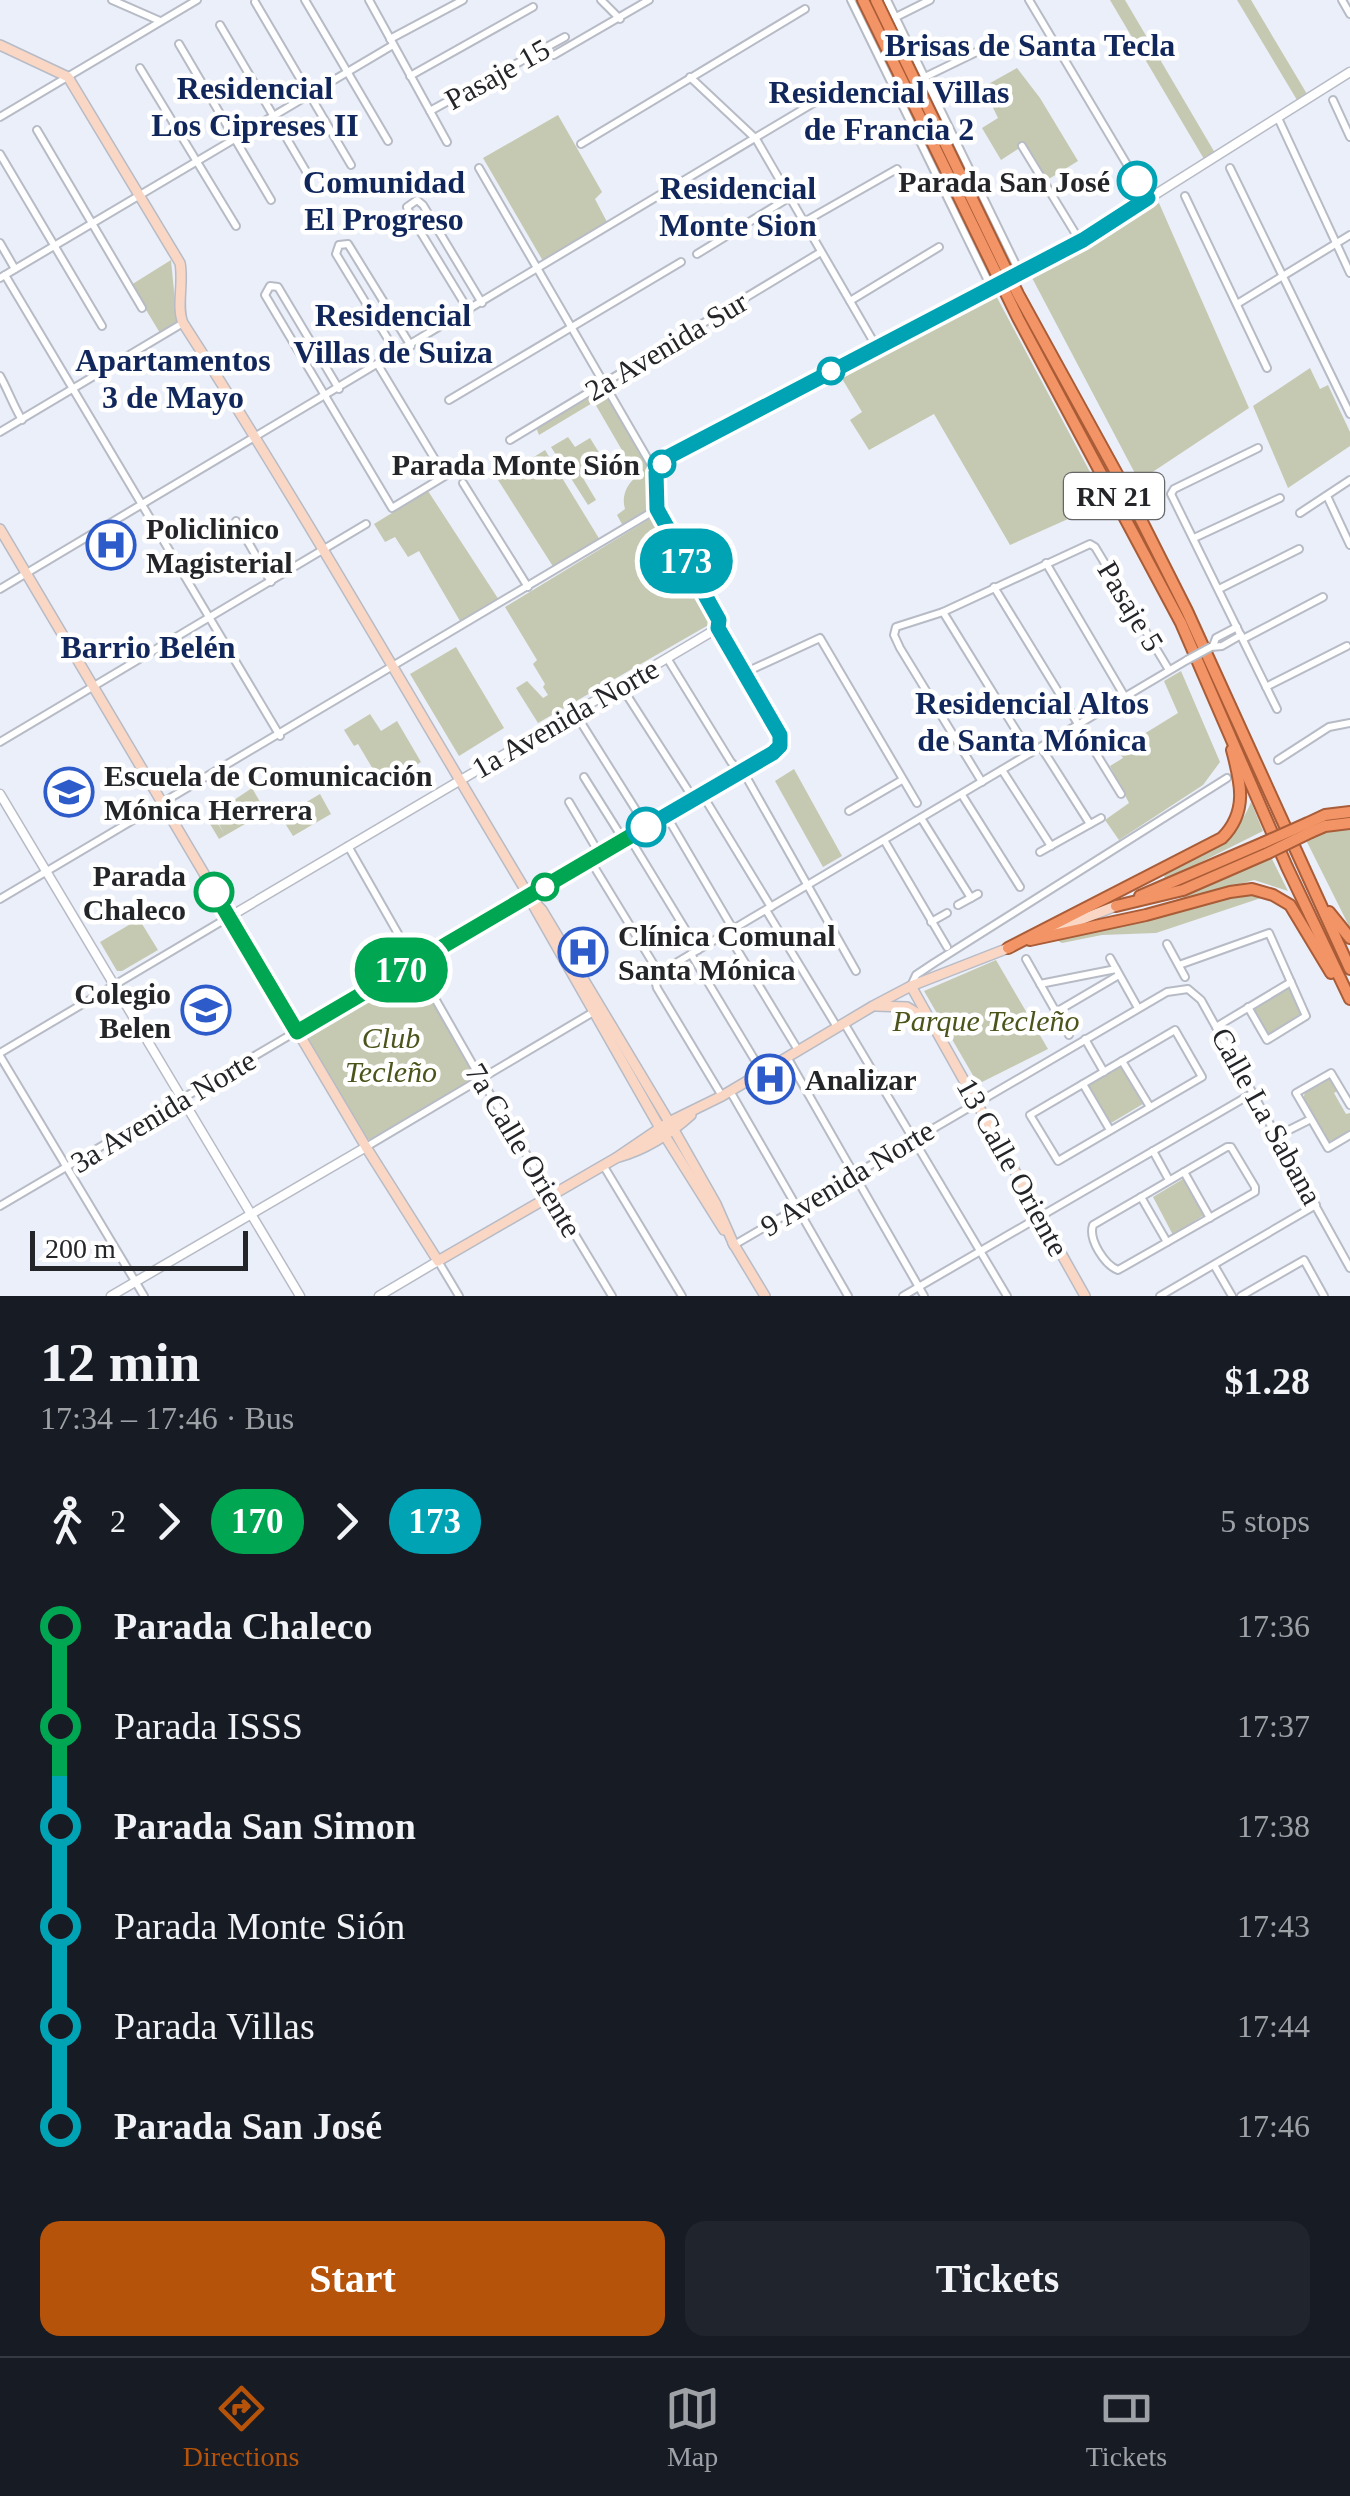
<!DOCTYPE html>
<html lang="en">
<head>
<meta charset="utf-8">
<style>
	:root { --surface:#171b24; --page:#20242c; --text:#f1f3f6; --muted:#9ea1a6; --line:#363941; --accent:#b45309 }
	body { margin:0; font-family:"Times New Roman",serif; background:var(--page); color:var(--text); height:100vh; display:flex; flex-direction:column; font-size:38px; white-space:nowrap }
	* { box-sizing:border-box; margin:0 }
	p { font-size:32px; color:var(--muted) }
	.icon { flex:none; width:55px; height:55px; fill:none; stroke:currentColor; stroke-width:2; stroke-linecap:round; stroke-linejoin:round }
	.map { position:relative; height:1296px; overflow:hidden }
	.sheet { display:flex; flex-direction:column; background:var(--surface); flex:1 }
	.sheet>* { flex:none }
	.badge { padding:0 20px; border-radius:32px; font-size:35px; line-height:65px }
	.scale { position:absolute; left:30px; bottom:25px; width:218px; box-sizing:border-box; padding-left:10px; border:5px solid #232528; border-top:0; font-size:28px; line-height:35px; white-space:nowrap; color:#232528; -webkit-text-stroke:8px #fff; paint-order:stroke }
	.map>.badge { position:absolute; translate:-50% -50%; box-shadow:0 0 0 5px #fff }
	.legs { display:flex; align-items:center; gap:15px; height:110px; padding:0 40px; font-size:32px }
	.legs p { margin-inline-start:auto }
	.head { display:flex; align-items:center; justify-content:space-between; height:170px; padding:0 40px }
	h1 { font-size:55px; font-weight:700; line-height:75px }
	.button { display:flex; gap:20px; margin-top:auto; padding:20px 40px }
	.button a { flex:1; height:115px; border-radius:20px; background:var(--accent); color:#fff; font-size:40px; font-weight:700; line-height:115px; text-align:center }
	.button a+a { background:var(--page); color:var(--text) }
	ul { padding:0 40px; list-style:none }
	li { display:flex; align-items:center; gap:35px; height:100px; font-size:38px }
	li i { display:grid; place-items:center; width:15px; height:100%; margin:0 12px; background:currentColor }
	li i::after { content:''; width:25px; height:25px; margin:-12px; border:8px solid; border-radius:50%; background:var(--surface) }
	li p { margin-inline-start:auto }
	li:first-child i { background:linear-gradient(#0000 50%,currentColor 0) }
	li:last-child i { background:linear-gradient(currentColor 50%,#0000 0) }
	.dock { display:flex; justify-content:space-around; align-items:center; height:140px; border-top:2px solid var(--line); background:var(--surface); font-size:28px; color:var(--muted) }
	.dock a { display:grid; justify-items:center; gap:5px }
	.dock .current { color:var(--accent) }
	.map>svg:first-child { display:block }
	.green { fill:#c5c9b1 }
	.lines { fill:none; stroke-linecap:round; stroke-linejoin:round }
	.minor-casing { stroke:#b7bbc5; stroke-width:10 }
	.tertiary-casing { stroke:#b7bbc5; stroke-width:11 }
	.secondary-casing { stroke:#b7bbc5; stroke-width:12 }
	.trunk-casing { stroke:#a85c37; stroke-width:14 }
	.minor { stroke:#fff; stroke-width:6 }
	.tertiary { stroke:#fff; stroke-width:8 }
	.secondary { stroke:#fad7c5; stroke-width:9 }
	.trunk { stroke:#f39466; stroke-width:10 }
	.minor-bridge-casing { stroke:#b7bbc5; stroke-width:10; stroke-linecap:butt }
	.tertiary-bridge-casing { stroke:#b7bbc5; stroke-width:11; stroke-linecap:butt }
	.trunk-bridge-casing { stroke:#a85c37; stroke-width:14; stroke-linecap:butt }
	.minor-bridge { stroke:#fff; stroke-width:6 }
	.tertiary-bridge { stroke:#fff; stroke-width:8 }
	.trunk-bridge { stroke:#f39466; stroke-width:10 }
	.line-1-casing { stroke:#fff; stroke-width:22 }
	.line-2-casing { stroke:#fff; stroke-width:22 }
	.line-1 { stroke:#00a651; stroke-width:15 }
	.line-2 { stroke:#00a3b4; stroke-width:15 }
	.stop-2-dot { fill:#fff; stroke:#00a3b4; stroke-width:5 }
	.stop-1-dot { fill:#fff; stroke:#00a651; stroke-width:5 }
	.labels { text-anchor:middle; dominant-baseline:central; stroke-width:9; stroke-linejoin:round; paint-order:stroke }
	.shield { fill:#fff; stroke:#656668; stroke-width:2.5 }
	.shield-label { font-size:28px; font-weight:bold; fill:#232528 }
	.street-label { font-size:30px; fill:#232528; stroke:#fff }
	.stop-label { font-size:30px; font-weight:bold; fill:#232528; stroke:#fff; text-anchor:end }
	.poi-label { font-size:30px; font-weight:bold; fill:#232528; stroke:#fff; text-anchor:start }
	.park-label { font-size:30px; font-style:italic; fill:#4c541c; stroke:#fff }
	.neighbourhood-label { font-size:32px; font-weight:bold; fill:#11275c; stroke:#fff }
</style>
</head>
<body>
<div class="map">
<svg width="1350" height="1296" viewBox="0 0 1350 1296">
	<rect width="100%" height="100%" fill="#ebeffa"/>
	<g class="green">
		<path d="M1110 0H1125L1215 153 1204 159Z"/>
		<path d="M1237 0H1251L1307 94 1297 100Z"/>
		<path d="M1017 68 1040 98 1078 161 1044 182 1021 147 1001 160 982 128 998 118 983 87Z"/>
		<path d="M558 115 602 192 595 199 607 222 543 261 483 158Z"/>
		<path d="M1159 203 1249 408 1139 481 1030 274 1084 247Z"/>
		<path d="M171 260 177 322 160 333 131 285Z"/>
		<path d="M993 290 1106 502 1010 545 934 414 869 450 850 420 862 412 838 372Z"/>
		<path d="M1310 368 1320 389 1328 385 1350 432V446L1288 488 1253 406Z"/>
		<path d="M603 387 652 473 649 490 652 509 623 526 617 515 625 509C621 496 627 484 637 476L594 402 539 435 536 427Z"/>
		<path d="M568 437 575 447 590 438 603 459 580 473 596 500 588 505 551 447Z"/>
		<path d="M545 450 600 540 554 568 498 480Z"/>
		<path d="M428 491 499 600 460 621 419 551 408 557 395 537 385 542 374 524Z"/>
		<path d="M651 518 712 623 538 723 516 688 527 681 543 698 548 695 543 687 545 684 533 664 537 660 505 607Z"/>
		<path d="M456 647 504 728 459 756 410 674Z"/>
		<path d="M1181 671 1220 762 1203 785 1119 840 1105 820 1129 803 1110 766 1123 758 1118 750 1178 713 1164 681Z"/>
		<path d="M370 714 381 731 397 721 421 762 383 786 358 744 354 746 344 730Z"/>
		<path d="M794 769 842 856 823 867 775 781Z"/>
		<path d="M252 788 266 812 219 839 207 819 212 815 224 833 213 814Z"/>
		<path d="M320 794 331 814 293 836 281 817Z"/>
		<path d="M1251 802 1263 831 1165 880 1164 874C1201 855 1235 844 1251 802Z"/>
		<path d="M1350 829V928L1306 840 1331 830Z"/>
		<path d="M1271 857 1288 891 1254 880 1170 903Z"/>
		<path d="M1246 894 1264 897 1156 933 1102 935 1062 943 1055 939Z"/>
		<path d="M139 919 158 950 122 971H117L100 942Z"/>
		<path d="M996 960 1048 1049 978 1084 924 991Z"/>
		<path d="M405 972H416L472 1068 470 1083 372 1140 364 1138 302 1038 307 1028Z"/>
		<path d="M1289 986 1300 1014 1269 1035 1252 1007Z"/>
		<path d="M1121 1065 1143 1104 1111 1123 1088 1086Z"/>
		<path d="M1327 1077 1333 1078 1339 1090 1334 1093 1346 1114 1350 1113V1132L1328 1142 1303 1100 1305 1092Z"/>
		<path d="M1183 1179 1204 1215 1173 1235 1153 1197Z"/>
	</g>
	<g class="lines">
		<g class="minor-casing">
			<g id="minor">
				<path d="M112 0 160 21"/>
				<path d="M305 0 388 141"/>
				<path d="M369 0 447 142"/>
				<path d="M601 0 620 19"/>
				<path d="M851 0 991 287"/>
				<path d="M887 0 1020 273"/>
				<path d="M1029 0 1147 198"/>
				<path d="M1342 0 1350 14"/>
				<path d="M255 2 351 165"/>
				<path d="M896 17 930 0"/>
				<path d="M220 25 310 178"/>
				<path d="M390 39 463 0"/>
				<path d="M179 44 271 200"/>
				<path d="M554 55 649 0"/>
				<path d="M140 68 236 226"/>
				<path d="M410 76 533 7"/>
				<path d="M690 77 756 139 876 346"/>
				<path d="M925 77 995 43"/>
				<path d="M1333 100 1350 137"/>
				<path d="M430 111 565 37"/>
				<path d="M0 117 197 0"/>
				<path d="M1278 118 1350 273"/>
				<path d="M37 130 142 308"/>
				<path d="M581 144 805 9"/>
				<path d="M1022 146 1080 241"/>
				<path d="M0 154 102 326"/>
				<path d="M479 168 656 473"/>
				<path d="M1230 168 1350 414"/>
				<path d="M1185 196 1267 368"/>
				<path d="M804 222 897 169"/>
				<path d="M0 243 15 269"/>
				<path d="M697 254 790 197"/>
				<path d="M5 275 280 736"/>
				<path d="M0 278 393 45"/>
				<path d="M850 301 939 247"/>
				<path d="M1237 304 1350 235"/>
				<path d="M469 311 412 218 407 207 417 200 423 205 482 303"/>
				<path d="M397 354 336 254 339 245 348 244 411 346"/>
				<path d="M0 376C8 390 13 405 22 420"/>
				<path d="M339 389 278 287 270 286 265 295 392 508 445 476 378 365"/>
				<path d="M449 400 681 262"/>
				<path d="M0 432 183 323"/>
				<path d="M510 440 821 252"/>
				<path d="M1258 448 1174 489 1171 494 1277 709"/>
				<path d="M463 483 528 587"/>
				<path d="M1327 496 1350 545"/>
				<path d="M1300 513 1350 480"/>
				<path d="M236 521 271 582"/>
				<path d="M1194 538 1280 498"/>
				<path d="M1046 563 1125 697"/>
				<path d="M994 587 1121 794"/>
				<path d="M0 589 842 86"/>
				<path d="M1219 589 1299 549"/>
				<path d="M943 612 1030 753"/>
				<path d="M1243 639 1323 597"/>
				<path d="M1213 646 1216 638 1237 627"/>
				<path d="M1211 647 1222 646 1241 635"/>
				<path d="M667 658 731 762 748 780 856 971"/>
				<path d="M744 673 820 638 917 803"/>
				<path d="M621 686 693 798"/>
				<path d="M1266 687 1347 646"/>
				<path d="M575 713 646 826"/>
				<path d="M0 742 366 524"/>
				<path d="M1041 747 1090 824"/>
				<path d="M1278 760 1329 727 1350 723"/>
				<path d="M1002 770 1051 846"/>
				<path d="M584 777 623 839"/>
				<path d="M982 782 900 648 894 635 896 627 943 612 1090 544 1095 547 1169 670"/>
				<path d="M702 794 771 907"/>
				<path d="M962 795 1020 887"/>
				<path d="M569 802 599 853"/>
				<path d="M849 811 902 780"/>
				<path d="M666 815 733 929"/>
				<path d="M921 818 971 898"/>
				<path d="M629 837 698 950"/>
				<path d="M884 840 947 947"/>
				<path d="M348 846 481 1079 612 1296"/>
				<path d="M1040 852 1101 818"/>
				<path d="M590 860 659 973 655 980 657 988 722 1096"/>
				<path d="M0 899 657 509"/>
				<path d="M958 905 978 894"/>
				<path d="M766 910 837 1027"/>
				<path d="M931 922 947 913"/>
				<path d="M727 933 798 1050"/>
				<path d="M1167 944 1185 977"/>
				<path d="M691 954 762 1072"/>
				<path d="M1110 958 1138 1008"/>
				<path d="M1026 959 1069 1035"/>
				<path d="M1179 965 1269 933 1306 1016 1267 1040 1248 1007"/>
				<path d="M659 973 1187 660"/>
				<path d="M1040 984 1116 969"/>
				<path d="M911 986 916 975 934 963 1227 778"/>
				<path d="M1056 1012 1119 975"/>
				<path d="M844 1023 1007 1296"/>
				<path d="M1216 1027 1291 982"/>
				<path d="M1175 1030 1202 1077 1058 1161 1030 1115Z"/>
				<path d="M1085 1039 1104 1072"/>
				<path d="M0 1053 229 917"/>
				<path d="M0 1056 144 1296"/>
				<path d="M787 1057 924 1296"/>
				<path d="M1122 1061 1150 1107"/>
				<path d="M1083 1084 1110 1130"/>
				<path d="M730 1091 848 1296"/>
				<path d="M1350 1105 1331 1073 1296 1093 1328 1148 1350 1135"/>
				<path d="M1277 1136 1311 1119"/>
				<path d="M366 1147 595 1011"/>
				<path d="M1227 1147H1231L1255 1187V1192L1118 1270C1105 1265 1088 1240 1093 1225Z"/>
				<path d="M1153 1151 1169 1180"/>
				<path d="M603 1165 682 1296"/>
				<path d="M1184 1172 1210 1218"/>
				<path d="M1141 1197 1167 1242"/>
				<path d="M0 1206 297 1031"/>
				<path d="M734 1245 1167 992 1188 989 1201 1000 1350 1268"/>
				<path d="M438 1261 459 1296"/>
				<path d="M1214 1265 1232 1296"/>
				<path d="M903 1296 1253 1093"/>
				<path d="M1160 1296 1316 1205"/>
				<path d="M1241 1296 1304 1260 1324 1296"/>
			</g>
		</g>
		<g class="tertiary-casing">
			<g id="tertiary">
				<path d="M1017 274 1083 240 1350 72"/>
				<path d="M0 794 300 1296"/>
				<path d="M229 917 718 628"/>
				<path d="M297 1031 780 746 781 735 718 628 719 619 657 509 656 473 668 457 995 285"/>
				<path d="M111 1296 366 1147"/>
				<path d="M379 1296 438 1261"/>
			</g>
		</g>
		<g class="secondary-casing">
			<g id="secondary">
				<path d="M0 45 68 77 180 263C184 283 176 307 183 323 304 511 414 705 529 896L542 910 674 1130 716 1204 734 1245"/>
				<path d="M0 529 366 1147 438 1261 616 1158 669 1122 722 1096 873 1006 911 986 1011 947"/>
				<path d="M532 903 660 1128 724 1230"/>
				<path d="M1044 934 1116 906"/>
				<path d="M911 986 1085 1296"/>
				<path d="M876 1006 907 1007 927 1019"/>
				<path d="M619 1157C647 1149 670 1134 691 1115"/>
				<path d="M733 1243 765 1296"/>
			</g>
		</g>
		<g class="trunk-casing">
			<g id="trunk">
				<path d="M863 0 1018 318 1181 623 1287 867 1350 999"/>
				<path d="M876 0 1018 294 1128 494 1187 611 1350 969"/>
				<path d="M1308 823 1325 815 1350 812"/>
				<path d="M1311 832 1325 826 1350 823"/>
				<path d="M1140 896 1263 843"/>
				<path d="M1116 906 1183 890 1268 853"/>
				<path d="M1329 912 1350 938"/>
				<path d="M1030 940 1146 915 1230 892 1252 889 1273 895 1290 905 1331 973"/>
				<path d="M1008 948 1222 838C1248 812 1241 783 1232 750"/>
			</g>
		</g>
		<use href="#minor" class="minor"/>
		<use href="#tertiary" class="tertiary"/>
		<use href="#secondary" class="secondary"/>
		<use href="#trunk" class="trunk"/>
		<g class="minor-bridge-casing">
			<path id="minor-bridge" d="M1187 660 1211 647"/>
		</g>
		<g class="tertiary-bridge-casing">
			<path id="tertiary-bridge" d="M995 285 1017 274"/>
		</g>
		<g class="trunk-bridge-casing">
			<g id="trunk-bridge">
				<path d="M1263 843 1308 823"/>
				<path d="M1268 853 1311 832"/>
			</g>
		</g>
		<use href="#minor-bridge" class="minor-bridge"/>
		<use href="#tertiary-bridge" class="tertiary-bridge"/>
		<use href="#trunk-bridge" class="trunk-bridge"/>
	</g>
	<g class="lines">
		<g class="line-1-casing">
			<path id="line-1" d="M214 892 297 1032 646 827"/>
		</g>
		<g class="line-2-casing">
			<path id="line-2" d="M646 827 773 753 780 746V735L718 628 719 620 657 509 656 473 668 457 1083 240 1148 198 1137 181"/>
		</g>
		<use href="#line-1" class="line-1"/>
		<use href="#line-2" class="line-2"/>
	</g>
	<defs>
		<g id="hospital-ring" transform="scale(2.5)"><circle r="9.5" fill="#fff" stroke="#2e5bca" stroke-width="1.5"/><path d="M-5-5h3v3.5h4V-5h3V5h-3V1.5h-4V5h-3Z" fill="#2e5bca"/></g>
		<g id="university-ring" transform="scale(2.5)"><circle r="9.5" fill="#fff" stroke="#2e5bca" stroke-width="1.5"/><path d="M0-5L7-2L0 1L-7-2ZM-4 1L0 2.5L4 1V4Q0 6-4 4Z" fill="#2e5bca"/></g>
		<g id="school-ring" transform="scale(2.5)"><circle r="9.5" fill="#fff" stroke="#2e5bca" stroke-width="1.5"/><path d="M0-5L7-2L0 1L-7-2ZM-4 1L0 2.5L4 1V4Q0 6-4 4Z" fill="#2e5bca"/></g>
	</defs>
	<g fill-rule="evenodd">
		<use href="#hospital-ring" x="111" y="545"/>
		<use href="#university-ring" x="69" y="792"/>
		<use href="#hospital-ring" x="583" y="952"/>
		<use href="#school-ring" x="206" y="1010"/>
		<use href="#hospital-ring" x="770" y="1079"/>
	</g>
	<g class="stop-2-dot">
		<circle cx="1137" cy="181" r="18"/>
		<circle cx="831" cy="371" r="12"/>
		<circle cx="662" cy="464" r="12"/>
		<circle cx="646" cy="827" r="18"/>
	</g>
	<g class="stop-1-dot">
		<circle cx="545" cy="887" r="12"/>
		<circle cx="214" cy="892" r="18"/>
	</g>
	<g class="labels">
		<rect class="shield" x="1064" y="473" width="100" height="46" rx="8"/>
		<g class="shield-label">
			<text x="1114" y="496">RN 21</text>
		</g>
		<g class="street-label">
			<text transform="translate(497 74) rotate(-29)">Pasaje 15</text>
			<text transform="translate(666 346) rotate(-31)">2a Avenida Sur</text>
			<text transform="translate(1131 606) rotate(59)">Pasaje 5</text>
			<text transform="translate(565 718) rotate(-30)">1a Avenida Norte</text>
			<text transform="translate(163 1111) rotate(-31)">3a Avenida Norte</text>
			<text transform="translate(1267 1116) rotate(61)">Calle La Sabana</text>
			<text transform="translate(524 1150) rotate(59)">7a Calle Oriente</text>
			<text transform="translate(1013 1167) rotate(61)">13 Calle Oriente</text>
			<text transform="translate(847 1178) rotate(-31)">9 Avenida Norte</text>
		</g>
		<g class="stop-label">
			<text x="1110" y="181">Parada San José</text>
			<text x="640" y="464">Parada Monte Sión</text>
			<text x="186" y="875">Parada<tspan x="186" dy="34">Chaleco</tspan></text>
		</g>
		<g class="poi-label">
			<text x="146" y="528">Policlinico<tspan x="146" dy="34">Magisterial</tspan></text>
			<text x="104" y="775">Escuela de Comunicación<tspan x="104" dy="34">Mónica Herrera</tspan></text>
			<text x="618" y="935">Clínica Comunal<tspan x="618" dy="34">Santa Mónica</tspan></text>
			<text x="171" y="993" text-anchor="end">Colegio<tspan x="171" dy="34">Belen</tspan></text>
			<text x="805" y="1079">Analizar</text>
		</g>
		<g class="park-label">
			<text x="986" y="1020">Parque Tecleño</text>
			<text x="391" y="1037">Club<tspan x="391" dy="34">Tecleño</tspan></text>
		</g>
		<g class="neighbourhood-label">
			<text x="1030" y="45">Brisas de Santa Tecla</text>
			<text x="255" y="88">Residencial<tspan x="255" dy="37">Los Cipreses II</tspan></text>
			<text x="889" y="92">Residencial Villas<tspan x="889" dy="37">de Francia 2</tspan></text>
			<text x="384" y="182">Comunidad<tspan x="384" dy="37">El Progreso</tspan></text>
			<text x="738" y="188">Residencial<tspan x="738" dy="37">Monte Sion</tspan></text>
			<text x="393" y="315">Residencial<tspan x="393" dy="37">Villas de Suiza</tspan></text>
			<text x="173" y="360">Apartamentos<tspan x="173" dy="37">3 de Mayo</tspan></text>
			<text x="148" y="647">Barrio Belén</text>
			<text x="1032" y="703">Residencial Altos<tspan x="1032" dy="37">de Santa Mónica</tspan></text>
		</g>
	</g>
</svg>
<div class="scale">200 m</div>
<b class="badge" style="left:401px;top:970px;background:#00a651;color:#fff">170</b>
<b class="badge" style="left:686px;top:561px;background:#00a3b4;color:#fff">173</b>
</div>
<section class="sheet">
<div class="head"><div><h1>12 min</h1><p>17:34 – 17:46 · Bus</p></div><b>$1.28</b></div>
<div class="legs"><svg class="icon" aria-label="walk" viewBox="0 0 24 24"><circle cx="13" cy="4" r="2"/><path d="M13 8l-2 6 4 7M11 14l-3 7M7 12l3-4h3l4 4"/></svg>2<svg class="icon" aria-label="forward" viewBox="0 0 24 24"><path d="M9 5l7 7-7 7"/></svg><b class="badge" style="background:#00a651;color:#fff">170</b><svg class="icon" aria-label="forward" viewBox="0 0 24 24"><path d="M9 5l7 7-7 7"/></svg><b class="badge" style="background:#00a3b4;color:#fff">173</b><p>5 stops</p></div>
<ul>
<li><i style="color:#00a651"></i><b>Parada Chaleco</b><p>17:36</p></li>
<li><i style="color:#00a651"></i><span>Parada ISSS</span><p>17:37</p></li>
<li><i style="color:#00a3b4"></i><b>Parada San Simon</b><p>17:38</p></li>
<li><i style="color:#00a3b4"></i><span>Parada Monte Sión</span><p>17:43</p></li>
<li><i style="color:#00a3b4"></i><span>Parada Villas</span><p>17:44</p></li>
<li><i style="color:#00a3b4"></i><b>Parada San José</b><p>17:46</p></li>
</ul>
<div class="button"><a>Start</a><a>Tickets</a></div>
</section>
<nav class="dock">
<a class="current"><svg class="icon" aria-label="directions" viewBox="0 0 24 24"><path d="M12 3l9 9-9 9-9-9zM9 14v-3h6M13 9l2 2-2 2"/></svg>Directions</a>
<a><svg class="icon" aria-label="map" viewBox="0 0 24 24"><path d="M3 6l6-2 6 2 6-2v14l-6 2-6-2-6 2zM9 4v14M15 6v14"/></svg>Map</a>
<a><svg class="icon" aria-label="tickets" viewBox="0 0 24 24"><path d="M3 7h18v10H3zM15 7v10"/></svg>Tickets</a>
</nav>
</body>
</html>
